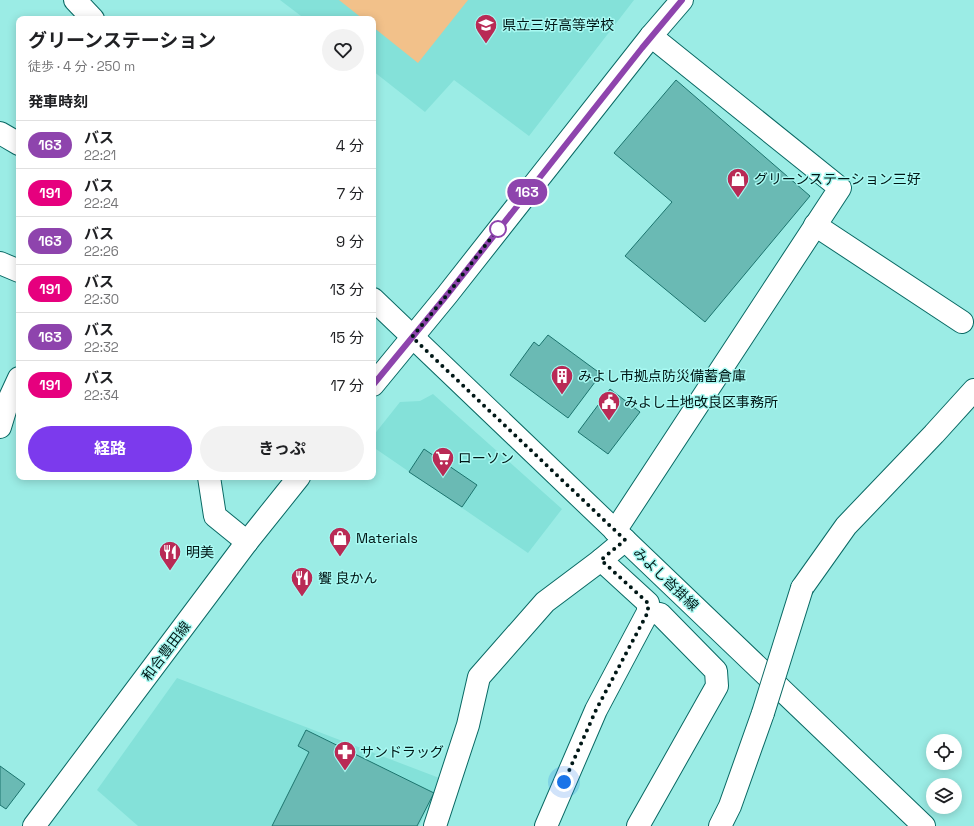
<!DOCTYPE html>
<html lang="ja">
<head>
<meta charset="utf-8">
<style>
	:root { --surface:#fff; --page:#f2f2f2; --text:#202124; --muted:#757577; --line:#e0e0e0; --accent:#7c3aed }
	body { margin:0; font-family:"Space Grotesk","Noto Sans JP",sans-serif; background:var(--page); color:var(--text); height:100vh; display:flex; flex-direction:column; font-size:15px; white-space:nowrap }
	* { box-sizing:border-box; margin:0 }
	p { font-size:13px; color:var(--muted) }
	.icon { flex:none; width:22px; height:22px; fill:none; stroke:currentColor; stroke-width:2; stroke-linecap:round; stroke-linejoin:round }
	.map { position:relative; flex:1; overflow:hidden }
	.side { position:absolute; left:16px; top:16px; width:360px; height:464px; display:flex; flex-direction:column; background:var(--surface); border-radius:8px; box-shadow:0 2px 10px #0003 }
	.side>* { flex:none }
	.badge { padding:0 8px; border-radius:13px; font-size:14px; line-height:26px }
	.controls { position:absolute; left:926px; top:734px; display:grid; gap:8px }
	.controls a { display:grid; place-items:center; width:36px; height:36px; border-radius:50%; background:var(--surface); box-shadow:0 2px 10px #0003; font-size:20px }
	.you { position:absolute; width:20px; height:20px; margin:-10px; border:3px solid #fff; border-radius:50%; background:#1a73e8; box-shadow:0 0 0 6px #1a73e833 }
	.map>.badge { position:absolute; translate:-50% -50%; box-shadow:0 0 0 2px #fff }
	h2 { padding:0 12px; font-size:15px; line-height:36px }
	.round { display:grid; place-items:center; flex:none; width:42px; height:42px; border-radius:21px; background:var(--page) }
	.headline { display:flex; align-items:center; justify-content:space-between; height:68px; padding:0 12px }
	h1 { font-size:19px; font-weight:700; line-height:30px }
	.primary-button { display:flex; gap:8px; margin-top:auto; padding:8px 12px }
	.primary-button a { flex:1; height:46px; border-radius:24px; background:var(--accent); color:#fff; font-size:16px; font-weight:700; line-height:46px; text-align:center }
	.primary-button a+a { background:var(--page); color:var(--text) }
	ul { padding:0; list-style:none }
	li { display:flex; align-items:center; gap:12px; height:48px; padding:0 12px; border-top:1px solid var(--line) }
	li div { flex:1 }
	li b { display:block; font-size:15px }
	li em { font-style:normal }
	li .badge { min-width:44px; font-weight:700; text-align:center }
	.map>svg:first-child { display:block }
	.built { fill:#84e1d9 }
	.green { fill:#f2c18a }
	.building { fill:#6abab4; stroke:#1c746e }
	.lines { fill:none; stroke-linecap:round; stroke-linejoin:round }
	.minor-casing { stroke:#096964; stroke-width:24 }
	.secondary-casing { stroke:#096964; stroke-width:24 }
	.minor { stroke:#fff; stroke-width:22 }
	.secondary { stroke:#fff; stroke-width:22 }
	.minor-bridge-casing { stroke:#096964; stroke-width:24; stroke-linecap:butt }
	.minor-bridge { stroke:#fff; stroke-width:22 }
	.line-casing { stroke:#fff; stroke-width:9 }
	.line { stroke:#8e44ad; stroke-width:6 }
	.walk { stroke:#001716; stroke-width:4; stroke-dasharray:0 7.2 }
	.stop-dot { fill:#fff; stroke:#8e44ad; stroke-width:2 }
	.labels { text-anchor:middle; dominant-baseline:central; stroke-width:3; stroke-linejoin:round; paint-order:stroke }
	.poi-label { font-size:14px; fill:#001716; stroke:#a8f9f2; text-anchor:start }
	.street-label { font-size:14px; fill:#001716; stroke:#a8f9f2 }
</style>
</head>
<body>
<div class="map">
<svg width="974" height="826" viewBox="0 0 974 826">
	<rect width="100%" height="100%" fill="#9bece5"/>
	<g class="built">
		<path d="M280 0H634L529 136 454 80 425 112 373 71V19H305Z"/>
		<path d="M433 394 562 509 528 553 373 447V436L400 402 420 401Z"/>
		<path d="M177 678 442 779 419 826H138L97 790Z"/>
	</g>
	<path class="green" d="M339 0H468L418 63 373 27V19H363Z"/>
	<g class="building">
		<path d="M676 80 810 196 705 322 625 256 672 202 614 153Z"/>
		<path d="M548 335 601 374 568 418 510 375 534 342 539 346Z"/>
		<path d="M610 389 640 412 608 454 578 432Z"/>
		<path d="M424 449 477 485 462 507 409 472Z"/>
		<path d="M306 730 434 793 417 826H272L309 752 298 746Z"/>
		<path d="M0 766 25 784 6 809 0 805Z"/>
	</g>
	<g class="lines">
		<g class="minor-casing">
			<g id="minor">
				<path d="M0 133 19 144"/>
				<path d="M815 225 962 322"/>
				<path d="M0 263 19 271"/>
				<path d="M0 427 7 404 19 378"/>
				<path d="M209 477 215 516 247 542"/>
				<path d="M615 531 840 188 651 36"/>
				<path d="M601 560 648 603V612"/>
				<path d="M802 588 846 526 934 434 974 390"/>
				<path d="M435 826 468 725 479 677 545 602 601 560 625 540"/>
				<path d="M546 826 596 710 648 612 660 614 716 671 717 686 638 826"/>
				<path d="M720 826 730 806 763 713"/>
			</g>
		</g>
		<g class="secondary-casing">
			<g id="secondary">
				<path d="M75 0 93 19"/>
				<path d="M373 299 924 826"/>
				<path d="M373 385 447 295 651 36 682 0"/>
				<path d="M34 826 247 542 299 477"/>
			</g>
		</g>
		<use href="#minor" class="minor"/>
		<use href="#secondary" class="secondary"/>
		<g class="minor-bridge-casing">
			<path id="minor-bridge" d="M763 713 802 588"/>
		</g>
		<use href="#minor-bridge" class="minor-bridge"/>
	</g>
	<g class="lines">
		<g class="line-casing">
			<path id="line" d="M373 385 447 295 642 48 682 0"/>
		</g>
		<use href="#line" class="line"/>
		<path class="walk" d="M498 229 447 295 412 337 625 540 601 560 648 603V612L596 710 564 782"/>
	</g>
	<defs>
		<g id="school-pin" transform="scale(1.15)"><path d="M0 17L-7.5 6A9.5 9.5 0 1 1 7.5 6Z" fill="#b92a55" stroke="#a8f9f2"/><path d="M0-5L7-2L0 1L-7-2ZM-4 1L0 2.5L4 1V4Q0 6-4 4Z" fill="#fff"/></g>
		<g id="shop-pin" transform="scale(1.15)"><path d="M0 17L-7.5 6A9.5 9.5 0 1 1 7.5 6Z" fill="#b92a55" stroke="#a8f9f2"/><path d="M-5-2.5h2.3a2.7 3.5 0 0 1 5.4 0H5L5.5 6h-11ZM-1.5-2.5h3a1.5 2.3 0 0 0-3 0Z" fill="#fff"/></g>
		<g id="building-pin" transform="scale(1.15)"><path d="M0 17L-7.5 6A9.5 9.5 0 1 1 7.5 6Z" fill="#b92a55" stroke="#a8f9f2"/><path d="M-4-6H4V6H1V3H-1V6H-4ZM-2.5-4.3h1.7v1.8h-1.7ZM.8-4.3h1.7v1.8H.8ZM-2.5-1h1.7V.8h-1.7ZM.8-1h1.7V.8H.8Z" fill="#fff"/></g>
		<g id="civic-pin" transform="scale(1.15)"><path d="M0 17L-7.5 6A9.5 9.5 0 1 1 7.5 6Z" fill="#b92a55" stroke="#a8f9f2"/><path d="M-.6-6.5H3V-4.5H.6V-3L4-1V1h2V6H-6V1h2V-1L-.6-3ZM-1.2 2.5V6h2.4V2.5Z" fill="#fff"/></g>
		<g id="supermarket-pin" transform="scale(1.15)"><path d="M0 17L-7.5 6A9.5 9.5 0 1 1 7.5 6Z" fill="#b92a55" stroke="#a8f9f2"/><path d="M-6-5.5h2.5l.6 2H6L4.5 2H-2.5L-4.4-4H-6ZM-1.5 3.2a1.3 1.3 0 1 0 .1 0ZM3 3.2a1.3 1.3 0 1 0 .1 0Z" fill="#fff"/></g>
		<g id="restaurant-pin" transform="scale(1.15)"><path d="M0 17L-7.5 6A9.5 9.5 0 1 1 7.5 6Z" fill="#b92a55" stroke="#a8f9f2"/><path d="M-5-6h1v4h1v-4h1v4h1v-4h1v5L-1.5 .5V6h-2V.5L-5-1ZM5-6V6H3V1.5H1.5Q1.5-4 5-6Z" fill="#fff"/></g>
		<g id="pharmacy-pin" transform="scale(1.15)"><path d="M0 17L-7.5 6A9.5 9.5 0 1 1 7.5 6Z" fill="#b92a55" stroke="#a8f9f2"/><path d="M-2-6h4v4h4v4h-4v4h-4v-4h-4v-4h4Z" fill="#fff"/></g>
	</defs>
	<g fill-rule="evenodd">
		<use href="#school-pin" x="486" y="25"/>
		<use href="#shop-pin" x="738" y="179"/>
		<use href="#building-pin" x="562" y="376"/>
		<use href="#civic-pin" x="609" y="402"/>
		<use href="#supermarket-pin" x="443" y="458"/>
		<use href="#shop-pin" x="340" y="538"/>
		<use href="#restaurant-pin" x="170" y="552"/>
		<use href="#restaurant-pin" x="302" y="578"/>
		<use href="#pharmacy-pin" x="345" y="752"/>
	</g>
	<circle class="stop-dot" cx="498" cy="229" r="8"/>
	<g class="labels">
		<g class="poi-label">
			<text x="502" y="25">県立三好高等学校</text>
			<text x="754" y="179">グリーンステーション三好</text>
			<text x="578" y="376">みよし市拠点防災備蓄倉庫</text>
			<text x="624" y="402">みよし土地改良区事務所</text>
			<text x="458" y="458">ローソン</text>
			<text x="356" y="538">Materials</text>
			<text x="186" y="552">明美</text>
			<text x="318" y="578">饗 良かん</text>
			<text x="360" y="752">サンドラッグ</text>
		</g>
		<g class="street-label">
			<text transform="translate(666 579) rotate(44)">みよし沓掛線</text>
			<text transform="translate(166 651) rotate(-53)">和合豊田線</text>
		</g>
	</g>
</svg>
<div class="controls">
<a><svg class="icon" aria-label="locate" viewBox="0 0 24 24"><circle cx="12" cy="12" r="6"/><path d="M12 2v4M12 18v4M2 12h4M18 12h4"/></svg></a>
<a><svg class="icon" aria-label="layers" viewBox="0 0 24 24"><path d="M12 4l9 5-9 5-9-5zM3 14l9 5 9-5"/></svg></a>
</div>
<div class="you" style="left:564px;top:782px"></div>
<b class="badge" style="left:527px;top:192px;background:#8e44ad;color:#fff">163</b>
<section class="side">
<div class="headline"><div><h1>グリーンステーション</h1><p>徒歩 · 4 分 · 250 m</p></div><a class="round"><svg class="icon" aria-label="heart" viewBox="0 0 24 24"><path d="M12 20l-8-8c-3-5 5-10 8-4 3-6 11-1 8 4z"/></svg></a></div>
<h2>発車時刻</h2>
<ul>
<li><span class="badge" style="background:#8e44ad;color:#fff">163</span><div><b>バス</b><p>22:21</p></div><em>4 分</em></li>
<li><span class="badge" style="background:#e6007e;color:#fff">191</span><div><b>バス</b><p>22:24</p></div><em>7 分</em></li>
<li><span class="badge" style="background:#8e44ad;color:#fff">163</span><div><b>バス</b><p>22:26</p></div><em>9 分</em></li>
<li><span class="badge" style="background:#e6007e;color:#fff">191</span><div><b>バス</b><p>22:30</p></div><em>13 分</em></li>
<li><span class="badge" style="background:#8e44ad;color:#fff">163</span><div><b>バス</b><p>22:32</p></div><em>15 分</em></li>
<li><span class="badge" style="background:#e6007e;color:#fff">191</span><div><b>バス</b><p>22:34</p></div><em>17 分</em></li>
</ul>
<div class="primary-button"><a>経路</a><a>きっぷ</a></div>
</section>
</div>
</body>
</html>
